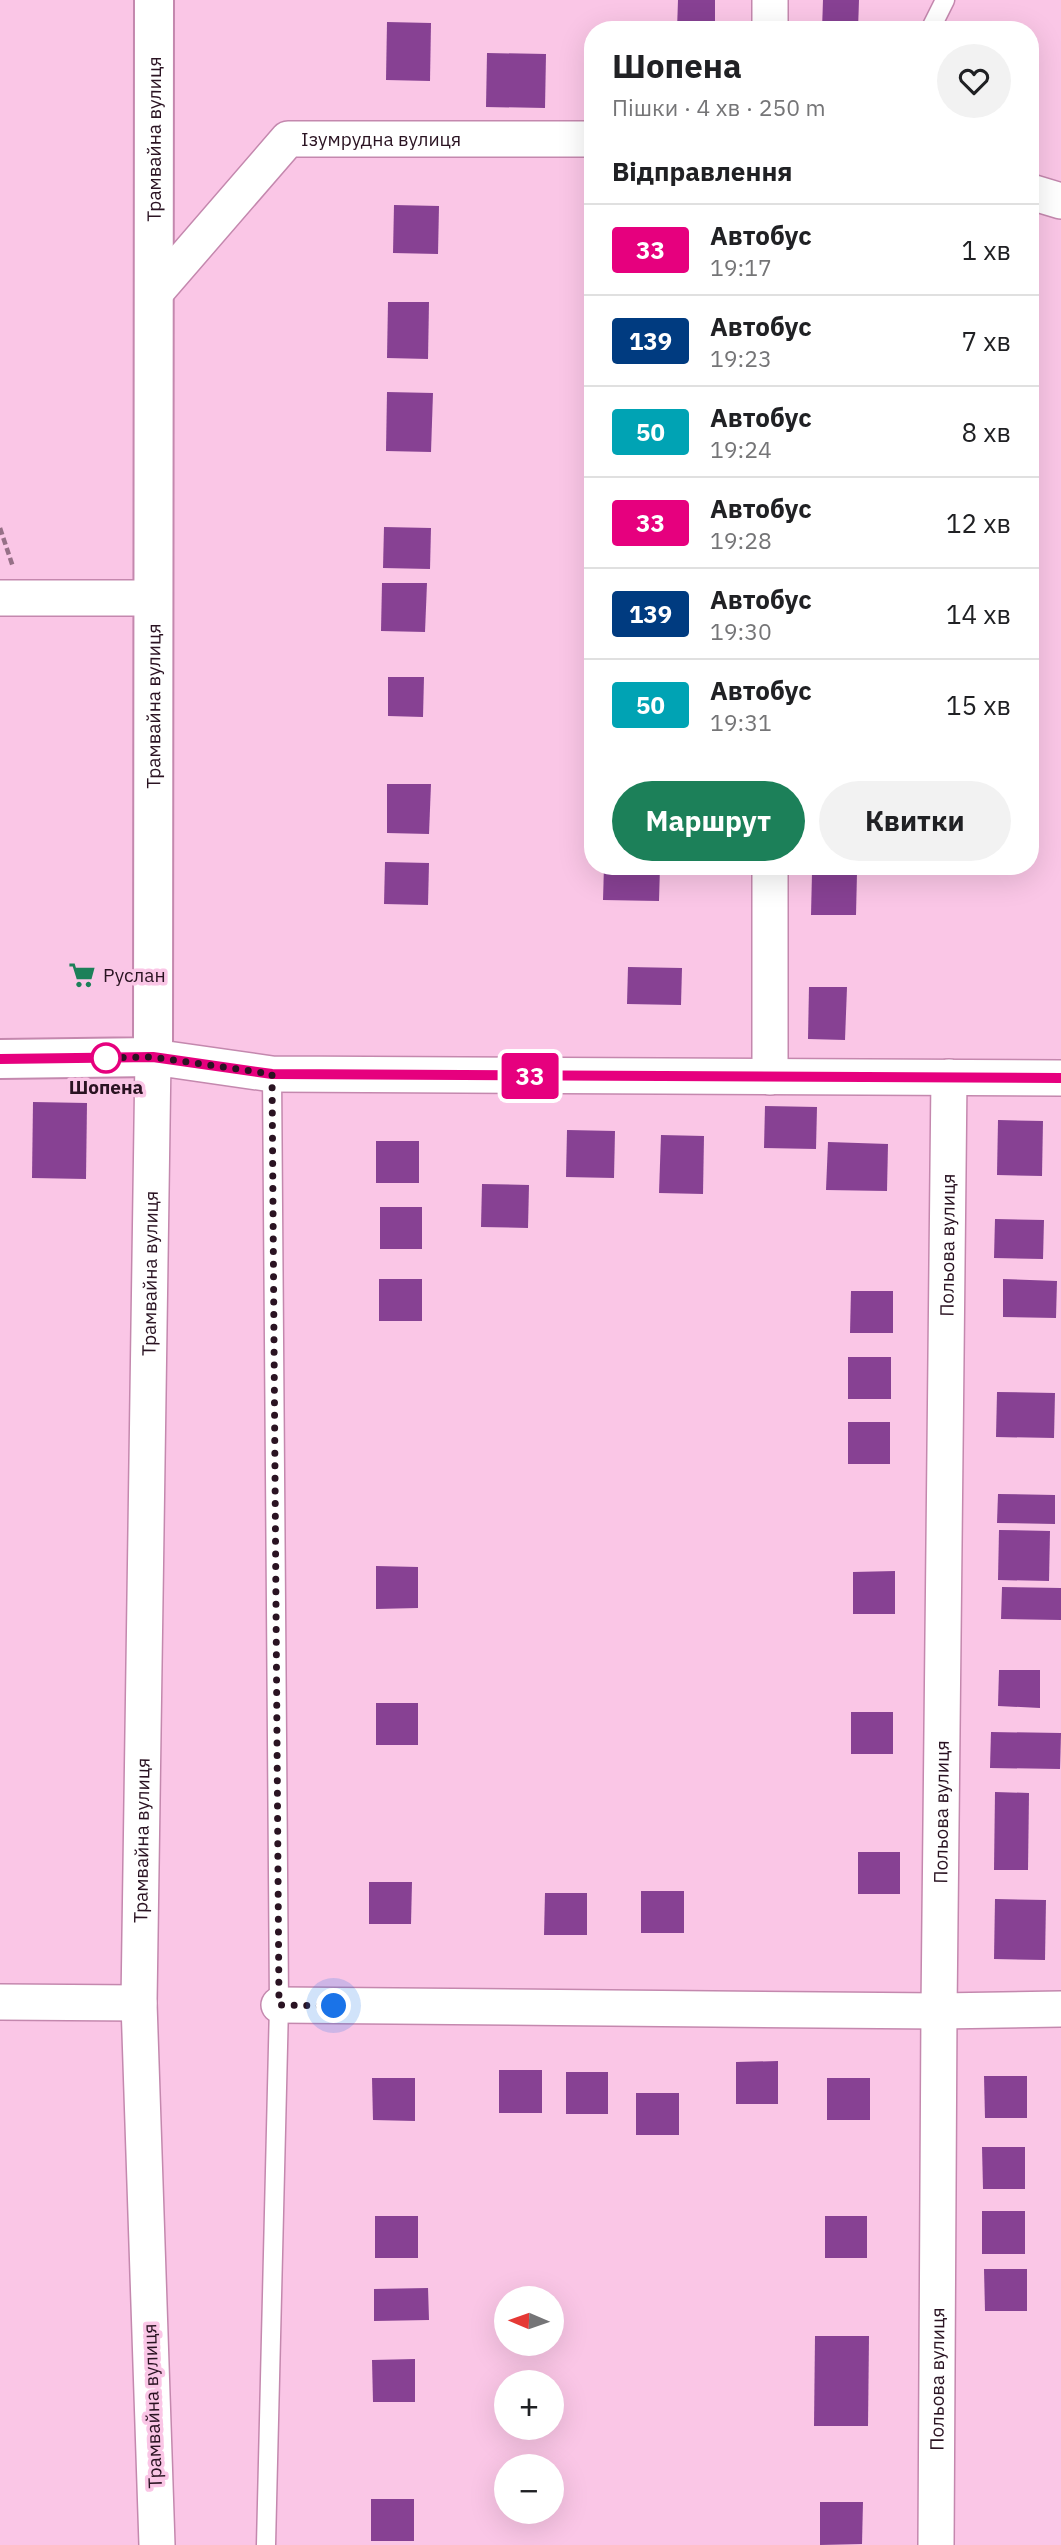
<!DOCTYPE html>
<html lang="uk">
<head>
<meta charset="utf-8">
<style>
	:root { --surface:#fff; --page:#f2f2f2; --text:#202124; --muted:#757577; --line:#e0e0e0; --accent:#1c8059 }
	body { margin:0; font-family:"IBM Plex Sans",sans-serif; background:var(--page); color:var(--text); height:100vh; display:flex; flex-direction:column; font-size:26px; white-space:nowrap }
	* { box-sizing:border-box; margin:0 }
	p { font-size:23px; color:var(--muted) }
	.icon { flex:none; width:38px; height:38px; fill:none; stroke:currentColor; stroke-width:2; stroke-linecap:round; stroke-linejoin:round }
	.map { position:relative; flex:1; overflow:hidden }
	.drawer { position:absolute; left:584px; top:21px; width:455px; height:854px; display:flex; flex-direction:column; background:var(--surface); border-radius:28px; box-shadow:0 7px 28px #0002 }
	.drawer>* { flex:none }
	.badge { padding:0 14px; border-radius:5px; font-size:24px; line-height:46px }
	.needle { width:46px; rotate:272deg }
	.buttons { position:absolute; left:494px; top:2286px; display:grid; gap:14px }
	.buttons a { display:grid; place-items:center; width:70px; height:70px; border-radius:50%; background:var(--surface); box-shadow:0 7px 28px #0002; font-size:35px }
	.you { position:absolute; width:35px; height:35px; margin:-18px; border:5px solid #fff; border-radius:50%; background:#1a73e8; box-shadow:0 0 0 10px #1a73e833 }
	.map>.badge { position:absolute; translate:-50% -50%; box-shadow:0 0 0 4px #fff }
	h2 { padding:0 28px; font-size:26px; line-height:63px }
	.round { display:grid; place-items:center; flex:none; width:74px; height:74px; border-radius:37px; background:var(--page) }
	.headline { display:flex; align-items:center; justify-content:space-between; height:119px; padding:0 28px }
	h1 { font-size:33px; font-weight:700; line-height:52px }
	.primary-button { display:flex; gap:14px; margin-top:auto; padding:14px 28px }
	.primary-button a { flex:1; height:80px; border-radius:42px; background:var(--accent); color:#fff; font-size:28px; font-weight:700; line-height:80px; text-align:center }
	.primary-button a+a { background:var(--page); color:var(--text) }
	ul { padding:0; list-style:none }
	li { display:flex; align-items:center; gap:21px; height:91px; padding:0 28px; border-top:2px solid var(--line) }
	li div { flex:1 }
	li b { display:block; font-size:26px }
	li em { font-style:normal }
	li .badge { min-width:77px; font-weight:700; text-align:center }
	.map>svg:first-child { display:block }
	.building { fill:#874193 }
	.lines { fill:none; stroke-linecap:round; stroke-linejoin:round }
	.lane-casing { stroke:#c488ae; stroke-width:21 }
	.street-casing { stroke:#c488ae; stroke-width:38 }
	.secondary-casing { stroke:#c488ae; stroke-width:42 }
	.path { stroke:#967087; stroke-width:4.5; stroke-dasharray:7 3.5; stroke-linecap:butt }
	.lane { stroke:#fff; stroke-width:18 }
	.street { stroke:#fff; stroke-width:35 }
	.secondary { stroke:#fff; stroke-width:38 }
	.line-casing { stroke:#fff; stroke-width:16 }
	.line { stroke:#e6007e; stroke-width:10 }
	.walk { stroke:#2a1322; stroke-width:7; stroke-dasharray:0 12.6 }
	.stop-dot { fill:#fff; stroke:#e6007e; stroke-width:3.5 }
	.labels { text-anchor:middle; dominant-baseline:central; stroke-width:7; stroke-linejoin:round; paint-order:stroke }
	.street-label { font-size:19px; fill:#2a1322; stroke:#fac6e6 }
	.poi-label { font-size:19px; fill:#2a1322; stroke:#fac6e6; text-anchor:start }
	.stop-label { font-size:19px; font-weight:bold; fill:#2a1322; stroke:#fac6e6 }
</style>
</head>
<body>
<div class="map">
<svg width="1061" height="2545" viewBox="0 0 1061 2545">
	<rect width="100%" height="100%" fill="#fac6e6"/>
	<g class="building">
		<path d="M678 0H715V30H677Z"/>
		<path d="M823 0H859L858 30H822Z"/>
		<path d="M387 22 431 23 430 81 386 80Z"/>
		<path d="M487 53 546 54 545 108 486 107Z"/>
		<path d="M394 205 439 206 438 254 393 253Z"/>
		<path d="M388 302H429L428 359 387 358Z"/>
		<path d="M387 392 433 393 431 452 386 451Z"/>
		<path d="M384 527 431 528 430 569 383 568Z"/>
		<path d="M382 583H427L425 632 381 631Z"/>
		<path d="M388 677H424L423 717 388 716Z"/>
		<path d="M387 784H431L429 834 387 833Z"/>
		<path d="M385 862 429 863 428 905 384 904Z"/>
		<path d="M604 866H660L659 901 603 900Z"/>
		<path d="M812 873H857L856 915H811Z"/>
		<path d="M628 967 682 968 681 1005 627 1004Z"/>
		<path d="M809 987H847L845 1040 808 1039Z"/>
		<path d="M33 1102 87 1103 86 1179 32 1178Z"/>
		<path d="M765 1106 817 1107 816 1149 764 1148Z"/>
		<path d="M998 1120 1043 1121 1042 1176 997 1175Z"/>
		<path d="M567 1130 615 1131 614 1178 566 1177Z"/>
		<path d="M661 1135 704 1136 703 1194 659 1193Z"/>
		<rect x="376" y="1141" width="43" height="42"/>
		<path d="M828 1142 888 1144 887 1191 826 1190Z"/>
		<path d="M482 1184 529 1185 528 1228 481 1227Z"/>
		<rect x="380" y="1207" width="42" height="42"/>
		<path d="M995 1219 1044 1220 1043 1259 994 1258Z"/>
		<rect x="379" y="1279" width="43" height="42"/>
		<path d="M1003 1279 1057 1281 1056 1318 1003 1317Z"/>
		<path d="M851 1291H893V1333H850Z"/>
		<rect x="848" y="1357" width="43" height="42"/>
		<path d="M997 1392 1055 1393 1054 1438 996 1437Z"/>
		<rect x="848" y="1422" width="42" height="42"/>
		<path d="M998 1494 1055 1495V1524L997 1523Z"/>
		<path d="M999 1530 1050 1531 1049 1581 998 1580Z"/>
		<path d="M376 1566 418 1567V1608L376 1609Z"/>
		<path d="M895 1571V1614H853V1572Z"/>
		<path d="M1002 1587 1061 1588V1620L1001 1619Z"/>
		<path d="M999 1670H1040V1708L998 1706Z"/>
		<rect x="376" y="1703" width="42" height="42"/>
		<rect x="851" y="1712" width="42" height="42"/>
		<path d="M991 1732 1061 1733 1060 1769 990 1768Z"/>
		<path d="M995 1792 1029 1793 1028 1870H994Z"/>
		<rect x="858" y="1852" width="42" height="42"/>
		<path d="M369 1882H412L411 1924H369Z"/>
		<rect x="641" y="1891" width="43" height="42"/>
		<path d="M545 1893H587V1935H544Z"/>
		<path d="M995 1899 1046 1900 1045 1960 994 1959Z"/>
		<path d="M778 2061V2104H736V2062Z"/>
		<rect x="499" y="2070" width="43" height="43"/>
		<rect x="566" y="2072" width="42" height="42"/>
		<path d="M984 2076H1027V2118H985Z"/>
		<path d="M372 2078H415V2121L373 2120Z"/>
		<rect x="827" y="2078" width="43" height="42"/>
		<rect x="636" y="2093" width="43" height="42"/>
		<path d="M982 2147H1025V2189H983Z"/>
		<rect x="982" y="2211" width="43" height="43"/>
		<rect x="375" y="2216" width="43" height="42"/>
		<rect x="825" y="2216" width="42" height="42"/>
		<path d="M984 2269H1027V2311H985Z"/>
		<path d="M428 2288 429 2320 374 2321V2289Z"/>
		<path d="M815 2336H869L868 2426H814Z"/>
		<path d="M415 2359V2402H373L372 2360Z"/>
		<rect x="371" y="2499" width="43" height="42"/>
		<path d="M820 2502H863L862 2544 820 2545Z"/>
	</g>
	<g class="lines">
		<g class="lane-casing">
			<g id="lane">
				<path d="M930 30 945 0"/>
				<path d="M266 2545 279 2005 272 1074"/>
			</g>
		</g>
		<g class="street-casing">
			<g id="street">
				<path d="M770 0V30"/>
				<path d="M1031 192 1061 201"/>
				<path id="s1" d="M154 294 288 139H593"/>
				<path d="M0 598H154"/>
				<path d="M770 1077V866"/>
				<path d="M0 2002 139 2003"/>
				<path d="M279 2005 939 2011 1061 2009"/>
				<path id="s2" d="M157 2545 139 2003 153 1057 272 1074 1061 1078"/>
				<path id="s3" d="M936 2545 939 2011 949 1077"/>
			</g>
		</g>
		<g class="secondary-casing">
			<g id="secondary">
				<path id="s4" d="M0 1059 153 1057 154 0"/>
			</g>
		</g>
		<path class="path" d="M0 528 13 567"/>
		<use href="#lane" class="lane"/>
		<use href="#street" class="street"/>
		<use href="#secondary" class="secondary"/>
	</g>
	<g class="lines">
		<g class="line-casing">
			<path id="line" d="M0 1059 153 1057 272 1074 1061 1078"/>
		</g>
		<use href="#line" class="line"/>
		<path class="walk" d="M106 1058H102L153 1057 272 1074 279 2005 334 2006"/>
	</g>
	<defs>
		<g id="supermarket-bare" transform="scale(2.1)"><path d="M-6-5.5h2.5l.6 2H6L4.5 2H-2.5L-4.4-4H-6ZM-1.5 3.2a1.3 1.3 0 1 0 .1 0ZM3 3.2a1.3 1.3 0 1 0 .1 0Z" fill="#1c8059" stroke="#fac6e6" stroke-width="2.5" paint-order="stroke"/></g>
	</defs>
	<g fill-rule="evenodd">
		<use href="#supermarket-bare" x="82" y="975"/>
	</g>
	<circle class="stop-dot" cx="106" cy="1058" r="14"/>
	<g class="labels">
		<g class="street-label">
			<text stroke="none"><textPath href="#s4" startOffset="1071">Трамвайна вулиця</textPath></text>
			<text stroke="none"><textPath href="#s1" startOffset="298">Ізумрудна вулиця</textPath></text>
			<text stroke="none"><textPath href="#s4" startOffset="504">Трамвайна вулиця</textPath></text>
			<text stroke="none"><textPath href="#s3" startOffset="1300">Польова вулиця</textPath></text>
			<text stroke="none"><textPath href="#s2" startOffset="1272">Трамвайна вулиця</textPath></text>
			<text stroke="none"><textPath href="#s3" startOffset="733">Польова вулиця</textPath></text>
			<text stroke="none"><textPath href="#s2" startOffset="705">Трамвайна вулиця</textPath></text>
			<text stroke="none"><textPath href="#s3" startOffset="166">Польова вулиця</textPath></text>
			<text transform="translate(152 2406) rotate(-92)">Трамвайна вулиця</text>
		</g>
		<g class="poi-label">
			<text x="103" y="975">Руслан</text>
		</g>
		<g class="stop-label">
			<text x="106" y="1087">Шопена</text>
		</g>
	</g>
</svg>
<div class="buttons">
<a><svg class="needle" viewBox="-14 -14 28 28"><path d="M0-13l5 13h-10z" fill="#e53935"/><path d="M0 13l5-13h-10z" fill="#757577"/></svg></a>
<a>+</a>
<a>−</a>
</div>
<div class="you" style="left:334px;top:2006px"></div>
<b class="badge" style="left:530px;top:1076px;background:#e6007e;color:#fff">33</b>
<section class="drawer">
<div class="headline"><div><h1>Шопена</h1><p>Пішки · 4 хв · 250 m</p></div><a class="round"><svg class="icon" aria-label="heart" viewBox="0 0 24 24"><path d="M12 20l-8-8c-3-5 5-10 8-4 3-6 11-1 8 4z"/></svg></a></div>
<h2>Відправлення</h2>
<ul>
<li><span class="badge" style="background:#e6007e;color:#fff">33</span><div><b>Автобус</b><p>19:17</p></div><em>1 хв</em></li>
<li><span class="badge" style="background:#003b80;color:#fff">139</span><div><b>Автобус</b><p>19:23</p></div><em>7 хв</em></li>
<li><span class="badge" style="background:#00a3b4;color:#fff">50</span><div><b>Автобус</b><p>19:24</p></div><em>8 хв</em></li>
<li><span class="badge" style="background:#e6007e;color:#fff">33</span><div><b>Автобус</b><p>19:28</p></div><em>12 хв</em></li>
<li><span class="badge" style="background:#003b80;color:#fff">139</span><div><b>Автобус</b><p>19:30</p></div><em>14 хв</em></li>
<li><span class="badge" style="background:#00a3b4;color:#fff">50</span><div><b>Автобус</b><p>19:31</p></div><em>15 хв</em></li>
</ul>
<div class="primary-button"><a>Маршрут</a><a>Квитки</a></div>
</section>
</div>
</body>
</html>
